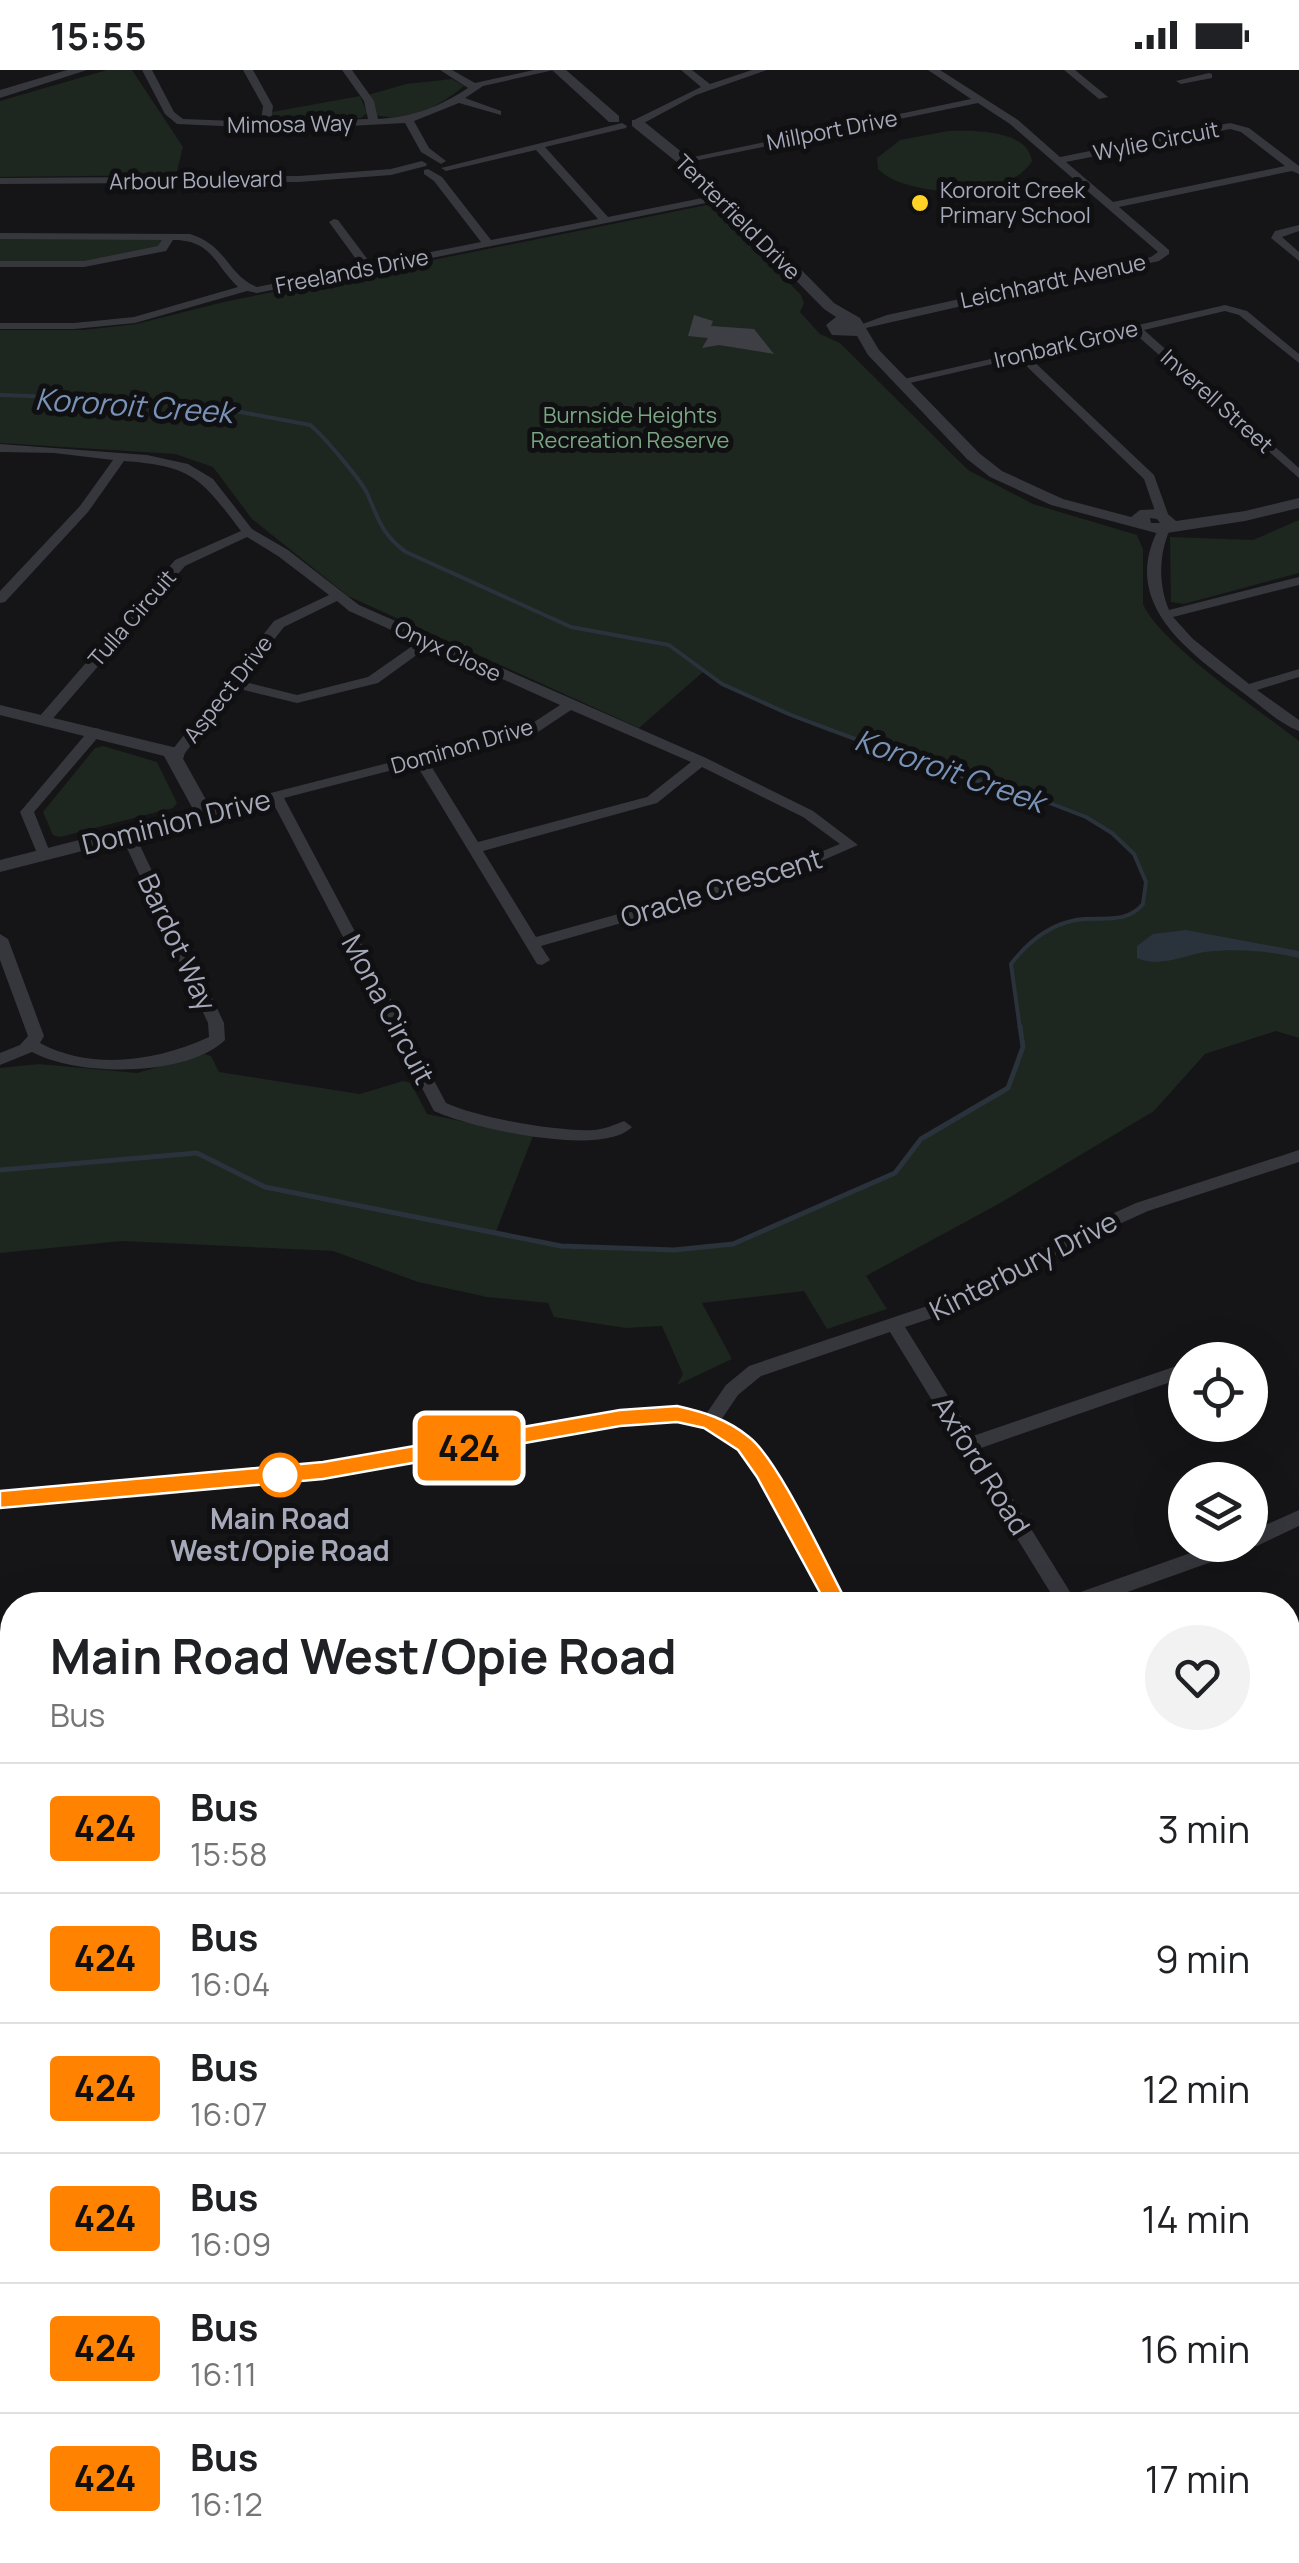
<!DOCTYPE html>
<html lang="en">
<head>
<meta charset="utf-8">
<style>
	:root { --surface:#fff; --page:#f2f2f2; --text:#202124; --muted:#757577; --line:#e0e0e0 }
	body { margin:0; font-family:Manrope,sans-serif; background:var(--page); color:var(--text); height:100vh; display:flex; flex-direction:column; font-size:38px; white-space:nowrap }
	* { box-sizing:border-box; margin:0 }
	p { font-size:32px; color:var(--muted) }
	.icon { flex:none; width:55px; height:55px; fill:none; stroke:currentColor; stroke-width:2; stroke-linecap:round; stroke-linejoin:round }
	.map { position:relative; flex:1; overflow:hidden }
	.sheet { position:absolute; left:0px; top:1522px; width:1300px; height:972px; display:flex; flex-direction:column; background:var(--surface); border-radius:40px 40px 0 0; box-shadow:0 10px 40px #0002 }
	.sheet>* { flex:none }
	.badge { padding:0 20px; border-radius:8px; font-size:35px; line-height:65px }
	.controls { position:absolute; left:1168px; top:1272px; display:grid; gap:20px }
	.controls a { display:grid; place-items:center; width:100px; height:100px; border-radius:50%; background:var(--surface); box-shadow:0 10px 40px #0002; font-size:50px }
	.map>.badge { position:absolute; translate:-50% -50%; box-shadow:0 0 0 5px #fff }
	.round { display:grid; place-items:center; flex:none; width:105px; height:105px; border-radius:52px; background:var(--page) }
	.overview { display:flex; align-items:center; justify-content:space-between; height:170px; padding:0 50px }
	h1 { font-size:48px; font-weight:700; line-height:75px }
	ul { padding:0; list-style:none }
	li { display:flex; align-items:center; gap:30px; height:130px; padding:0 50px; border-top:2px solid var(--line) }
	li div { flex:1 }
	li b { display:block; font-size:38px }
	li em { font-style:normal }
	li .badge { min-width:110px; font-weight:700; text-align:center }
	.status { display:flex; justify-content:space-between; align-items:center; height:70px; padding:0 50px; background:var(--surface); direction:ltr }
	.status svg { height:28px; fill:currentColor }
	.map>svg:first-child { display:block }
	.green { fill:#1d261f }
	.water { fill:#2a323c }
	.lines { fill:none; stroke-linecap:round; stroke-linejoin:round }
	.stream-far1 { stroke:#2a323c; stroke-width:4 }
	.stream { stroke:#2a323c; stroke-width:5 }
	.building { fill:#3e3f45 }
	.minor { fill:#36363d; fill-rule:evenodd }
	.tertiary { fill:#36363d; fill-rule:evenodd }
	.line { fill:#ff8200; stroke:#fff; stroke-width:2.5 }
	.poi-dot { fill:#ffd225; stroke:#101012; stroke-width:4 }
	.stop-dot { fill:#fff; stroke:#ff8200; stroke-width:5 }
	.labels { text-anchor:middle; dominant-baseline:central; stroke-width:10; stroke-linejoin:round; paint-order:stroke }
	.far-street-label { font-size:22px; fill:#a5a9b9; stroke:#101012 }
	.far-poi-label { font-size:22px; fill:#a5a9b9; stroke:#101012; text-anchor:start }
	.far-park-label { font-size:22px; fill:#7aa683; stroke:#101012 }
	.street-label { font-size:28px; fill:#a5a9b9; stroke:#101012 }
	.stop-label { font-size:28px; font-weight:bold; fill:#a5a9b9; stroke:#101012 }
	.water-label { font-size:30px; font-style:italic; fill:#7992b7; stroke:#101012 }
</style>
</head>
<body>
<div class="status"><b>15:55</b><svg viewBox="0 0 49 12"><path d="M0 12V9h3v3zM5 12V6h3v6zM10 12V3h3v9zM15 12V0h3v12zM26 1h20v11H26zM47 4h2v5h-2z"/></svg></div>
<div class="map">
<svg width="1299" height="2493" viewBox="0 0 1299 2493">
	<rect width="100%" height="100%" fill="#151517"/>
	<g class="green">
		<path d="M107 0H132L183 77 176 105 0 107V31Z"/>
		<path d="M452 9 464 16C440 36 408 53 376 45L368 25 406 14Z"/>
		<path d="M360 26 367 43 361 48 271 49 272 42Z"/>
		<path d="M948 61C973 60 1027 59 1032 91 1010 130 907 129 878 99L877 88 900 70Z"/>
		<path d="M712 134 801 225 804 233 800 242 820 264 840 273 968 400 1033 434 1137 465 1143 479V534C1161 575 1261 641 1299 671V968L1276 961 1205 984 1154 1041 1002 1132 866 1206 887 1239 827 1259 804 1221 702 1233 732 1289 677 1315 683 1304 662 1256 626 1258 554 1247 548 1233 487 1227 418 1212 333 1181 122 1171 0 1183V998L39 994 137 1003 204 984 211 986 219 1002 360 1024 403 1011 411 1013 427 1044 533 1066 495 1164 561 1176 674 1180 733 1174 895 1103 921 1069 1008 1018 1023 977 1011 894C1027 870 1055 851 1085 849 1109 847 1126 852 1145 834 1149 799 1134 778 1106 759 1060 727 1007 722 956 705 877 679 773 647 703 602L639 658 348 526 252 449 213 397 175 384 0 373V260H83L136 254 228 231Z"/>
		<path d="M0 169H163V176L98 191 0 192Z"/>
		<path d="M1299 450V503L1184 534 1171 532 1170 467 1253 470Z"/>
		<path d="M103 676 157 692 177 733 173 738 60 767 53 765 43 742 95 678Z"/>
	</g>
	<path class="water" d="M1186 860 1299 881V888C1269 881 1236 878 1205 882 1182 886 1159 898 1137 888V876L1153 864Z"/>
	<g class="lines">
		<path class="stream-far1" d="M0 325 187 332 310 355C322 364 360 409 367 423 378 448 382 465 406 482L571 557 669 575 722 614 791 645 936 699 1034 727 1086 747 1112 763 1134 784 1146 812 1143 834C1126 855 1100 846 1076 850 1049 855 1027 873 1011 894L1020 959"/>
		<path class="stream" d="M0 1100 197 1083 265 1117 561 1176 674 1180 733 1174 895 1103 921 1069 1008 1018 1023 977 1020 956"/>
	</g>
	<path class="building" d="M694 245 713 251 711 256 754 259 774 284 719 275 702 278 708 268 688 266Z"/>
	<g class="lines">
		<g class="minor">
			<path d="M142 0H152L174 42 183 49 261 52 263 36 243 0H253L273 36 271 52 368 49 364 31 342 0H352L374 31 378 49C413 47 439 37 468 18L440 0H452L475 13 534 0H554L483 16 465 28 501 41V45L459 33 414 51 429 78 446 91 441 94 421 82 405 53 292 59 177 54 165 44Z"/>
			<path d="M681 0H692L710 14 752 0H767L696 25 642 54H634V50L701 17Z"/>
			<path d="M928 0H940L1018 50 1060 87 1230 53 1249 58 1299 96V104L1292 101 1119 137 1169 180V184L1159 191 857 260V256L887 245 1151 187 1158 182 1010 54 978 33 684 93 679 90 971 29ZM1230 59 1241 62 1285 96 1113 132 1066 92Z"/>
			<path d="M1064 0H1075L1108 27 1099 29Z"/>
			<path d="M1209 3 1212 4V8L1181 14 1176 11Z"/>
			<path d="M622 53 627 56 626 58 545 77 608 147 722 124 726 125V129L257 223 247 221 135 253 74 259H0V253H74L134 247 238 217C214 194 212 170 173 170L166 181 84 197H0V191H84L158 176 162 170 0 169V163L190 164C227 175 228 206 257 217L361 196 329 152 334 149 338 150 371 194 481 172 434 111 424 104V100L428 99 442 107 491 170 598 149 536 80 446 101 441 98Z"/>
			<path d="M422 91 427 94 426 96 391 105 299 112 0 114V108L299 106 391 99Z"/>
			<path d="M1299 155V161L1282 167 1299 182V191L1271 168 1275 161Z"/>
			<path d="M1225 235 1247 241 1299 284V293L1239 245 1225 241 1144 260 1299 398V408L1133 262 1028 286 1154 405 1168 444 1162 448 1156 444 1144 409 1018 288 901 315 895 311Z"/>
			<path d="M0 374 147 385 188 394 213 409 252 459 288 480 359 535 706 688 813 741 858 775 789 805 541 876 550 890 542 895 537 894 416 694 284 728 446 1033C479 1048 557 1062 594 1060 605 1059 614 1055 624 1051L632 1057C602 1088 471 1058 434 1041L272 731 205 749 198 744 200 741 525 658 560 635 429 576 378 613 297 633 236 618 185 683 182 692H172L170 689 173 679 274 551 329 525 278 486 247 467 185 496 49 653H39V647L175 490 241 461C201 408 192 396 124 391L88 442 5 532 0 533V521L80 436 113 390 54 383 0 382ZM337 531 349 541 418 572 368 607 297 625 241 611 284 557ZM571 640 691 692 647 727 478 772 428 691 535 664ZM702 697 803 747 840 774 779 799 536 867 483 781 657 733Z"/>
			<path d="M1164 455 1170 459C1159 484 1158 514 1169 540L1299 507V515L1173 547 1193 569 1249 614 1299 599V607L1257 620 1299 650V661C1278 653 1259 634 1241 621 1187 581 1118 532 1160 456Z"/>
			<path d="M95 658 100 659V665L34 742 51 785 44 790 39 788 20 742 90 659Z"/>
			<path d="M127 758 134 763 224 953 225 970C187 1007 78 1007 32 982L0 995V983L20 975 28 966 0 890V864L8 869 44 966 40 973C92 1001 157 991 209 967L208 953 120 763Z"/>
			<path d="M1299 1080V1092L1148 1141 1071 1176 957 1240 905 1257 973 1366 1185 1293V1307L981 1378 1072 1525 1213 1475H1250V1462L1299 1440V1456L1257 1476H1244L1242 1481 1091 1535H1058L890 1262 761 1306 738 1325 721 1350 751 1369 771 1396 847 1535H827L757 1406 739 1379 705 1358 677 1351 621 1355 463 1386 323 1407 156 1426 0 1437V1421L156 1410 323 1393 463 1372 621 1341 677 1337 706 1344 726 1315 749 1296 945 1230 1059 1168 1136 1133Z"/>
			<path d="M0 1606 12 1607V1623L0 1624Z"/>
			<path d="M1299 1679V1703L1288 1710V1687Z"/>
			<path d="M0 2003 12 2011V2036L0 2029Z"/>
			<path d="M1288 2351 1297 2354 1299 2359V2396L1290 2393 1288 2387Z"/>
			<path d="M167 2482H192L194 2493H168Z"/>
			<path d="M587 2482H612L616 2493H590Z"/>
			<path d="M1043 2482H1068L1073 2493H1047Z"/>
		</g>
		<g class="tertiary">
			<path d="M67 0H87L0 28V20Z"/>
			<path d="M552 0H566L619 46V52H609Z"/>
			<path d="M632 50H642L699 96 834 233 860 248 879 280 979 383 1002 401 1063 429 1131 447 1140 440 1162 439 1176 451 1245 441 1299 428V438L1245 451 1160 464 1051 435 990 407 967 389 868 285 857 266 832 265 826 255 836 247 824 239 689 102 632 56ZM1150 448 1157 449 1160 453H1151Z"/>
			<path d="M0 635 177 678 214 744 212 748 0 802V790L194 741 164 686 0 645Z"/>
		</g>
	</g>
	<path class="line" d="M677 1336C704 1342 727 1349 749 1367 778 1389 825 1492 845 1529L848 1535 845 1541H830L757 1407 738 1380 704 1358 677 1352 620 1356 323 1409 0 1438V1421L323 1392 620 1340Z"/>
	<circle class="poi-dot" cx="920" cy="133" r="10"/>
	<circle class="stop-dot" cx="280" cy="1405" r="20"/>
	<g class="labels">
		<g class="far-street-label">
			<text transform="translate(290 54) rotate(-1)">Mimosa Way</text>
			<text transform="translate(832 60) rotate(-11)">Millport Drive</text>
			<text transform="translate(1156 71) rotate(-11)">Wylie Circuit</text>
			<text transform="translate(196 110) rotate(-1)">Arbour Boulevard</text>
			<text transform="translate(738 147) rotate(45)">Tenterfield Drive</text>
			<text transform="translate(352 201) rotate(-11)">Freelands Drive</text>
			<text transform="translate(1053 211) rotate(-12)">Leichhardt Avenue</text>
			<text transform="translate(1066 274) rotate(-13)">Ironbark Grove</text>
			<text transform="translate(1217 331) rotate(42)">Inverell Street</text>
			<text transform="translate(132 548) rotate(-49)">Tulla Circuit</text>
			<text transform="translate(448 581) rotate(25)">Onyx Close</text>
			<text transform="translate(228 619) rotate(-52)">Aspect Drive</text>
			<text transform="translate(462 676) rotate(-16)">Dominon Drive</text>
		</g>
		<g class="far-poi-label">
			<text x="940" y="120">Kororoit Creek<tspan x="940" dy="25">Primary School</tspan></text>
		</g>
		<g class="far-park-label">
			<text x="630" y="345">Burnside Heights<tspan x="630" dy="25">Recreation Reserve</tspan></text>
		</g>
		<g class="street-label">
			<text transform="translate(176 751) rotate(-14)">Dominion Drive</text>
			<text transform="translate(721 817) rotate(-17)">Oracle Crescent</text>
			<text transform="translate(178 872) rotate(65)">Bardot Way</text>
			<text transform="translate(389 939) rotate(62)">Mona Circuit</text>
			<text transform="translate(1023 1195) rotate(-27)">Kinterbury Drive</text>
			<text transform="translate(982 1395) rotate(58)">Axford Road</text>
		</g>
		<g class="stop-label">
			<text x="280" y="1448">Main Road<tspan x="280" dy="32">West/Opie Road</tspan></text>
		</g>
		<g class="water-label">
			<text transform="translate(134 335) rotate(4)">Kororoit Creek</text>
			<text transform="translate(950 700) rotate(19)">Kororoit Creek</text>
		</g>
	</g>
</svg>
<div class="controls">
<a><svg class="icon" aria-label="locate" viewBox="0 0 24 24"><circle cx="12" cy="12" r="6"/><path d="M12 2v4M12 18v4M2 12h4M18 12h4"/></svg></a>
<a><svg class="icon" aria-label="layers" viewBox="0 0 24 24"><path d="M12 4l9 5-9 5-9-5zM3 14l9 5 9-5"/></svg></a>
</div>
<b class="badge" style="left:469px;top:1378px;background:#ff8200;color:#111">424</b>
<section class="sheet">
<div class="overview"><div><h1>Main Road West/Opie Road</h1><p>Bus</p></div><a class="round"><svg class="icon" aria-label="heart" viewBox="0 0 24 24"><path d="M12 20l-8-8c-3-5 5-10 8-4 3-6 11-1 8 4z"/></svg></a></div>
<ul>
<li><span class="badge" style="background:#ff8200;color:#111">424</span><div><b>Bus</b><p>15:58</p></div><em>3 min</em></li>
<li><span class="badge" style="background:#ff8200;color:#111">424</span><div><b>Bus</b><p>16:04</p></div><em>9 min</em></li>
<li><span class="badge" style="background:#ff8200;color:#111">424</span><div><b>Bus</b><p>16:07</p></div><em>12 min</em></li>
<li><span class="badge" style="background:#ff8200;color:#111">424</span><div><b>Bus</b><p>16:09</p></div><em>14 min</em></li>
<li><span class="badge" style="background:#ff8200;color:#111">424</span><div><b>Bus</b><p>16:11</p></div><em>16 min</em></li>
<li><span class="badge" style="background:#ff8200;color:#111">424</span><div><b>Bus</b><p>16:12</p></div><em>17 min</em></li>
</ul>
</section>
</div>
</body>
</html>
